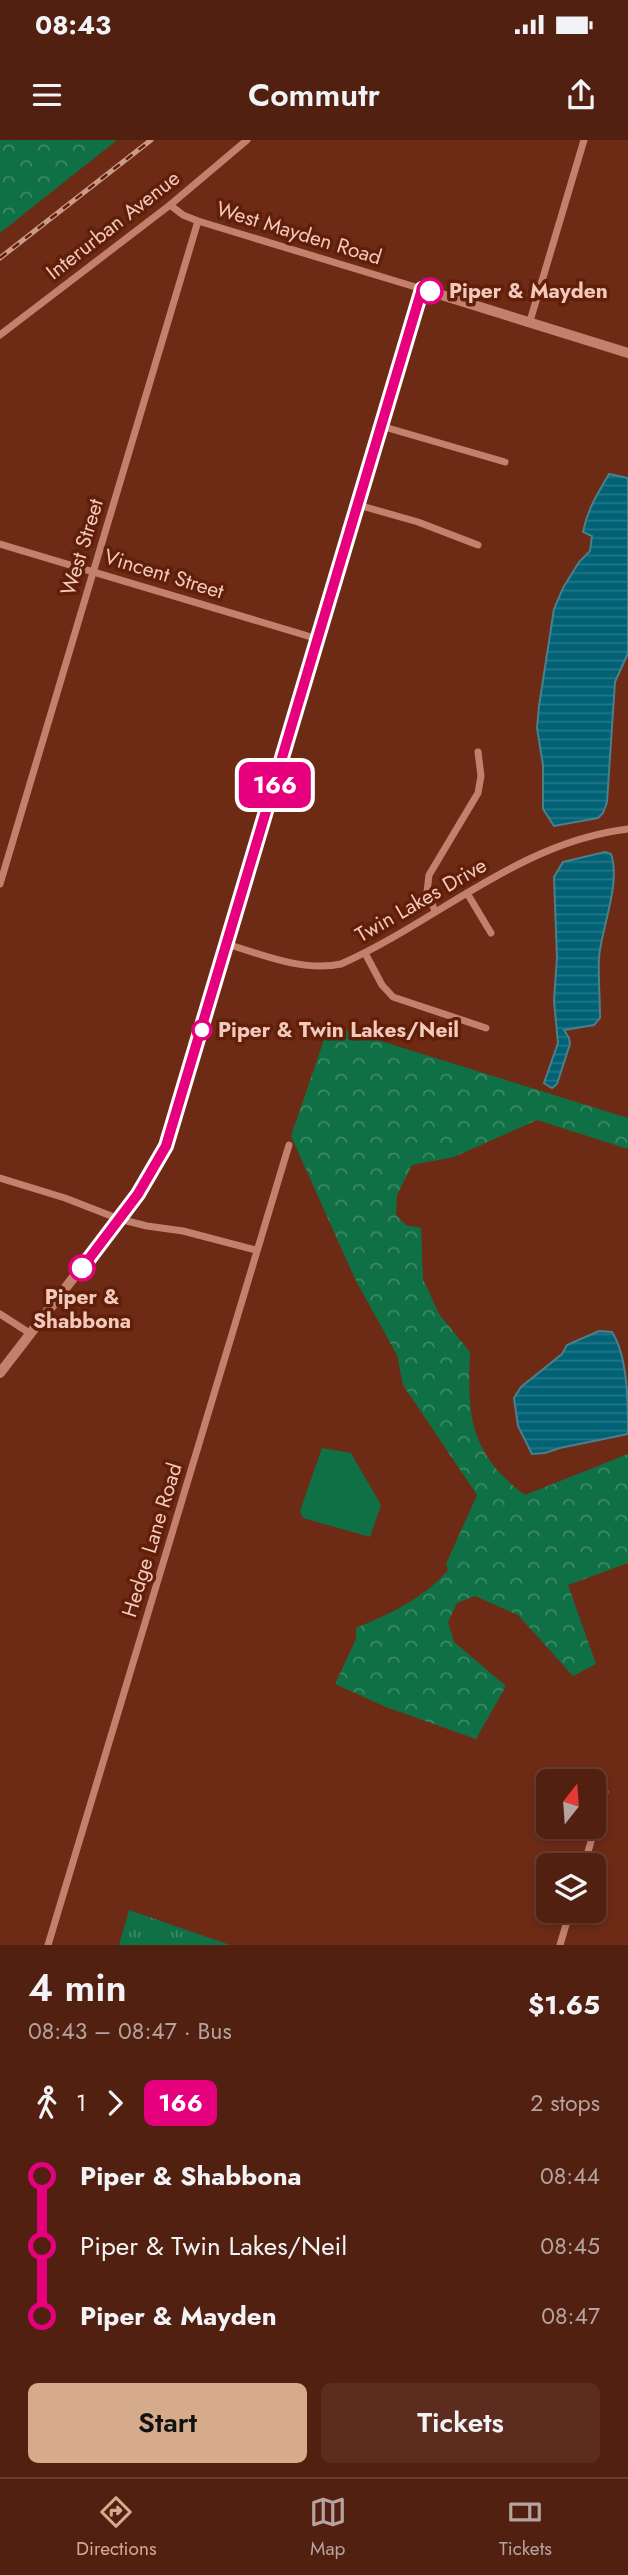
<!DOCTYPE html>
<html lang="en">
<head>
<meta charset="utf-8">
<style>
	:root { --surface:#522010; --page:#5c2d1e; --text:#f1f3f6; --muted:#b5a39f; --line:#683e30; --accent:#d6ab8b }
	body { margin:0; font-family:Jost,sans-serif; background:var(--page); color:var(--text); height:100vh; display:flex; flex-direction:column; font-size:26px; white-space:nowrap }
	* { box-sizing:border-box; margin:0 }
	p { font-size:23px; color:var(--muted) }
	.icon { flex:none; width:38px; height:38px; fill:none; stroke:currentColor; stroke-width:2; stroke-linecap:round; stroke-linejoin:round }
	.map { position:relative; height:1805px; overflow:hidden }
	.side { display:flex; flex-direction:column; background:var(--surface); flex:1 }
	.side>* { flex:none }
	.badge { padding:0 14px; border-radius:10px; font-size:24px; line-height:46px }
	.needle { width:46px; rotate:17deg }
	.tools { position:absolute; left:536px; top:1629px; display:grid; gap:14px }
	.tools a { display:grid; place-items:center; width:70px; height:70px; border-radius:10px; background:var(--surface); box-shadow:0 4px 10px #0003,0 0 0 2px var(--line); font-size:35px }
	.map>.badge { position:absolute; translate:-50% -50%; box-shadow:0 0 0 4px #fff }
	.legs { display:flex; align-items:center; gap:10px; height:77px; padding:0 28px; font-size:23px }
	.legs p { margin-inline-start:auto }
	.summary { display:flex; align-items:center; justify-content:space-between; height:119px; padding:0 28px }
	h1 { font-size:38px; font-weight:600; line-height:52px }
	.cta { display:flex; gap:14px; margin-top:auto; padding:14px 28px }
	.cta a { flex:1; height:80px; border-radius:10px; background:var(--accent); color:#111; font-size:28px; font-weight:600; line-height:80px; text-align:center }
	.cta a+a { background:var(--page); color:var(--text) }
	ul { padding:0 28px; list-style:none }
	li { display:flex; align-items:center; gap:24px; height:70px; font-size:26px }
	li i { display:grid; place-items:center; width:10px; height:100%; margin:0 9px; background:currentColor }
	li i::after { content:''; width:18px; height:18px; margin:-9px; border:5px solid; border-radius:50%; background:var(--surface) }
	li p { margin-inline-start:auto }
	li:first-child i { background:linear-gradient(#0000 50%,currentColor 0) }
	li:last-child i { background:linear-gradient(currentColor 50%,#0000 0) }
	.status { display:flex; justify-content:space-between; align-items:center; height:49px; padding:0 35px; background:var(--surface); direction:ltr }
	.status svg { height:19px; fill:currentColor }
	header { display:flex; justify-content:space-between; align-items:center; height:91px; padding:0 28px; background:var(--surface); font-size:32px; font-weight:600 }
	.tab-bar { display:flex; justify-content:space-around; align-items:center; height:98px; border-top:2px solid var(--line); background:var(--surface); font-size:19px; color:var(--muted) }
	.tab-bar a { display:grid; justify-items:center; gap:4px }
	.tab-bar .on { color:var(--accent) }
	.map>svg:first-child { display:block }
	.grass { fill:url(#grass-tufts) }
	.forest { fill:url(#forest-crowns) }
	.pitch { fill:#0f6f45 }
	.water { fill:url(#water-rules); stroke:#4a808b; stroke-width:2 }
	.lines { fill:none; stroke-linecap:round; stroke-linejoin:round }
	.minor { stroke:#c3816d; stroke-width:7 }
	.tertiary { stroke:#c3816d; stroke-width:10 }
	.rail-casing { stroke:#cb9a8b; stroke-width:5 }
	.rail { stroke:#611f09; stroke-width:2.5; stroke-dasharray:8; stroke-linecap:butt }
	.line-1-casing { stroke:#fff; stroke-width:16 }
	.line-1 { stroke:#e6007e; stroke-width:10 }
	.stop-1-dot { fill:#fff; stroke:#e6007e; stroke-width:3.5 }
	.labels { text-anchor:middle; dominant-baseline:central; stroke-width:7; stroke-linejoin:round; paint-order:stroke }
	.street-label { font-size:21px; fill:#f3c9bd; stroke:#611f09 }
	.stop-label { font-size:21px; font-weight:bold; fill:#f3c9bd; stroke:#611f09; text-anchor:start }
</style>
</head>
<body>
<div class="status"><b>08:43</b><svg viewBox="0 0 49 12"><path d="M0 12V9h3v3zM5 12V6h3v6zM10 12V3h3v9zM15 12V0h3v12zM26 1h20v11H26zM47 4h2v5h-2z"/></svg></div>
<header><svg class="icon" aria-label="menu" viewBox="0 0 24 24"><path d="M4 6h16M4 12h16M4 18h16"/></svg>Commutr<svg class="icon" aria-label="share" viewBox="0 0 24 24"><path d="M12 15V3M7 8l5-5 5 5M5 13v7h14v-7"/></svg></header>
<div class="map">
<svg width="628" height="1805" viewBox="0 0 628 1805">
	<defs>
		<pattern id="grass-tufts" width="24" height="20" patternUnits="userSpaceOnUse" patternTransform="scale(1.75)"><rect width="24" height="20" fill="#0f6f45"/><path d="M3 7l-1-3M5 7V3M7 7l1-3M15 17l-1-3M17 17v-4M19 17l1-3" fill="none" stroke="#3e8966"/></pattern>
		<pattern id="forest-crowns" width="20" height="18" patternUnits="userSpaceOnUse" patternTransform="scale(1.75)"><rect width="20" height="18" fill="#0f6f45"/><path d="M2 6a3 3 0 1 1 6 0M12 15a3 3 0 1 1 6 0" fill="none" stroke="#3e8966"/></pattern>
		<pattern id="water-rules" width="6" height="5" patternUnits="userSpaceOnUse" patternTransform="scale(1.75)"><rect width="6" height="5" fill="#016175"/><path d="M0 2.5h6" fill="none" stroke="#267687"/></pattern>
	</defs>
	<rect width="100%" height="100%" fill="#6d2b16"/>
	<path class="grass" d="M129 1770 230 1805H119Z"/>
	<g class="forest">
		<path d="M0 0H117L0 93Z"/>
		<path d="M329 885 628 978V1009L537 980 454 1017 412 1025 397 1055 396 1075 406 1085 421 1088 423 1139 439 1174 470 1212C467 1277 470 1314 525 1355L628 1314V1423L568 1445 596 1524 573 1536 518 1475 475 1456 457 1463 448 1482 454 1502 506 1546 476 1599 386 1567 335 1544 356 1499V1488C390 1474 424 1458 448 1430L446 1424 477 1355 403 1245 397 1215 356 1141 291 996Z"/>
	</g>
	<path class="pitch" d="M322 1308 351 1313 381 1365 370 1397 303 1378 300 1371Z"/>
	<g class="water">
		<path d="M609 334 628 338V513L615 542 607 662 603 673 598 678 554 686 543 669V625L537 588 539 566 554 469 563 448 579 422 590 411 592 396 583 392C588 368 597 355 609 334Z"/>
		<path d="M605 712 611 714C621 743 602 786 599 817 598 837 600 857 600 878L594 885 564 890 569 898 570 904 557 944 552 948 544 943 558 903 554 861 557 817 554 737 563 722Z"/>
		<path d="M599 1191 612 1192C628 1217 628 1262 628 1294L560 1308 545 1313 532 1314 518 1286 514 1258 521 1247 562 1214 567 1205Z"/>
	</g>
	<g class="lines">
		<g class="minor">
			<path d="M170 65 183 75 198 81 422 149"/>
			<path d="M530 181 584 0"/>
			<path d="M0 195 170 65 247 0"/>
			<path d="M381 286 505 322"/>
			<path d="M358 365 418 382 478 405"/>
			<path d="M0 404 318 499"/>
			<path d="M0 744 198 81"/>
			<path d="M467 753 491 793"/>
			<path d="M435 771 427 752 429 735 478 653 481 636 478 612"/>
			<path d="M227 804C263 815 304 832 341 824 438 781 519 702 628 689"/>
			<path d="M365 813 382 845 393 857 486 888"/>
			<path d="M0 1038 65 1058 119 1079 147 1086 183 1091 256 1110"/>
			<path d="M0 1174 31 1194"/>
			<path d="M584 1726 605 1652"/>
			<path d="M48 1805 289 1005"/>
			<path d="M560 1805 570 1771"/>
		</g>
		<path class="tertiary" d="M0 1233 138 1054 166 1006 422 149 628 213"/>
		<g class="rail-casing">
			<path id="rail" d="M0 118 151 0"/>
		</g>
		<use href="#rail" class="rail"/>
	</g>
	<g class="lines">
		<g class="line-1-casing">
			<path id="line-1" d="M82 1128 138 1054 166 1006 422 149 430 151"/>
		</g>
		<use href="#line-1" class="line-1"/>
	</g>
	<g class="stop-1-dot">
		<circle cx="430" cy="151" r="12"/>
		<circle cx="202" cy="890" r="9"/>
		<circle cx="82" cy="1128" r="12"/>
	</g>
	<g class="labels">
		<g class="street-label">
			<text transform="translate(113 85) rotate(-38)">Interurban Avenue</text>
			<text transform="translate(299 93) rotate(17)">West Mayden Road</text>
			<text transform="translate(82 407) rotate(-73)">West Street</text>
			<text transform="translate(164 434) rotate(17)">Vincent Street</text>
			<text transform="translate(421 760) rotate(-30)">Twin Lakes Drive</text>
			<text transform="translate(152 1400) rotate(-73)">Hedge Lane Road</text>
		</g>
		<g class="stop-label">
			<text x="449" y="151">Piper &amp; Mayden</text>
			<text x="218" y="890">Piper &amp; Twin Lakes/Neil</text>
			<text x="82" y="1157" text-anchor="middle">Piper &amp;<tspan x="82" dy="24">Shabbona</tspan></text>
		</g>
	</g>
</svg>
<div class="tools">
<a><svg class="needle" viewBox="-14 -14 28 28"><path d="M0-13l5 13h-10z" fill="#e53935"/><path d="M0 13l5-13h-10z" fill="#b5a39f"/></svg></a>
<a><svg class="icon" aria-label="layers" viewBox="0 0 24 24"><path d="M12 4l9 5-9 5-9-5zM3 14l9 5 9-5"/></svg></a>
</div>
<b class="badge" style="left:275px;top:645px;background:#e6007e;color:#fff">166</b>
</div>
<section class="side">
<div class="summary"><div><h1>4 min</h1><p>08:43 – 08:47 · Bus</p></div><b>$1.65</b></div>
<div class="legs"><svg class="icon" aria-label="walk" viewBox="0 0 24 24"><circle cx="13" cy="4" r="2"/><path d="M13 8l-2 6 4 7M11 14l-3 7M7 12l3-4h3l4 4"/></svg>1<svg class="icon" aria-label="forward" viewBox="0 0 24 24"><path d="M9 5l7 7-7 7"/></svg><b class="badge" style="background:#e6007e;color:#fff">166</b><p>2 stops</p></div>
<ul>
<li><i style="color:#e6007e"></i><b>Piper &amp; Shabbona</b><p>08:44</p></li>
<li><i style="color:#e6007e"></i><span>Piper &amp; Twin Lakes/Neil</span><p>08:45</p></li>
<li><i style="color:#e6007e"></i><b>Piper &amp; Mayden</b><p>08:47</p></li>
</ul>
<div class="cta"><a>Start</a><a>Tickets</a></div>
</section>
<nav class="tab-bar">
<a class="on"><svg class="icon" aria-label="directions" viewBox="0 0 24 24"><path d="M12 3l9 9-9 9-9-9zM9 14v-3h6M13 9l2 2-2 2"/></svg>Directions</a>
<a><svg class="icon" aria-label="map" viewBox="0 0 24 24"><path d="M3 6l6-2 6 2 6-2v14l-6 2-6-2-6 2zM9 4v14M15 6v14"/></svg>Map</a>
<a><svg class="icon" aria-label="tickets" viewBox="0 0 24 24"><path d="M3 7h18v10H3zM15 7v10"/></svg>Tickets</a>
</nav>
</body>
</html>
